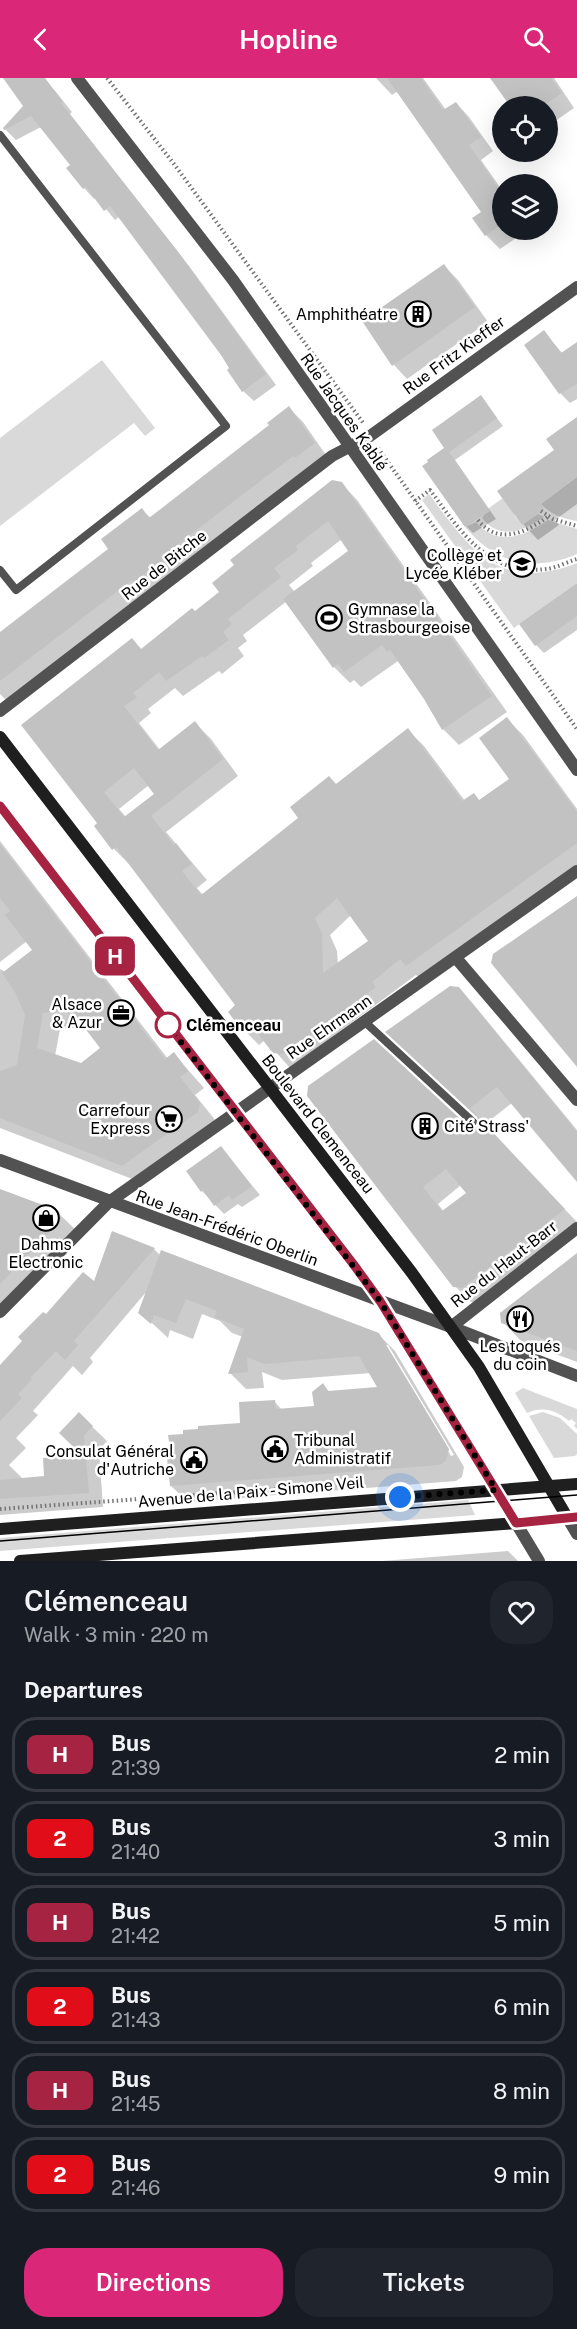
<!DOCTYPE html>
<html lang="en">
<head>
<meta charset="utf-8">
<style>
	:root { --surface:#171b24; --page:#20242c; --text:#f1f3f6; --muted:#9ea1a6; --line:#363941; --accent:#db2777 }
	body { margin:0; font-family:"Public Sans",sans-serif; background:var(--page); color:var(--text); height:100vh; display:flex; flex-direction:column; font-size:22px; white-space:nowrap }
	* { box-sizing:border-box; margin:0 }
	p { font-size:20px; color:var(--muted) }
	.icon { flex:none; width:33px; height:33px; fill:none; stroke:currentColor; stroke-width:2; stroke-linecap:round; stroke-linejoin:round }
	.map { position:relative; height:1483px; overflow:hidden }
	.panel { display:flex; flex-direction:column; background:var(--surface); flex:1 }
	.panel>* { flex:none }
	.badge { padding:0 12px; border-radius:9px; font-size:21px; line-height:39px }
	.fabs { position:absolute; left:492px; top:18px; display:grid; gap:12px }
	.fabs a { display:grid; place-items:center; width:66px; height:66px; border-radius:50%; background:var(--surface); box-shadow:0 6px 24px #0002; font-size:30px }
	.you { position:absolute; width:30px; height:30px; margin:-15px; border:4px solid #fff; border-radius:50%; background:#1a73e8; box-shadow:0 0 0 9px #1a73e833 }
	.map>.badge { position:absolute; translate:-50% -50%; box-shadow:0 0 0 3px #fff }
	h2 { padding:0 24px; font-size:22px; line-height:54px }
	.round { display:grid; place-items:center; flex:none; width:63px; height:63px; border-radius:24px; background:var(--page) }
	.head { display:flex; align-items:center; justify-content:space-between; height:102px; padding:0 24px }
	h1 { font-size:28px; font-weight:600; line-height:45px }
	.button { display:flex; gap:12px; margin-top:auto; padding:12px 24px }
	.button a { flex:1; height:69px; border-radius:24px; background:var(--accent); color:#fff; font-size:24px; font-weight:600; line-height:69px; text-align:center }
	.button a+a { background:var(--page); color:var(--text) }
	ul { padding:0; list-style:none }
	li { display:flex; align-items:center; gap:18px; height:75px; margin:0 12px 9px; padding:0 12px; border:3px solid var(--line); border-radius:24px }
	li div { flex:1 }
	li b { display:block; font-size:22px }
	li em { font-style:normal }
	li .badge { min-width:66px; font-weight:700; text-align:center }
	header { display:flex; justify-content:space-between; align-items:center; height:78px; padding:0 24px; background:var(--accent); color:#fff; font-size:27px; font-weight:600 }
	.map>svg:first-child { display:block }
	.green { fill:#d9d9d9 }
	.shadow { fill:#0003; fill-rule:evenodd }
	.building { fill:#c2c2c2; fill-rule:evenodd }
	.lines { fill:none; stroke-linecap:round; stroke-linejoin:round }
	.path { stroke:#747474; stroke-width:4; stroke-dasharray:1.5 3; stroke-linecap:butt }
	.lane { stroke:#525252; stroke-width:8 }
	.street { stroke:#525252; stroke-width:12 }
	.secondary { stroke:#1f1f1f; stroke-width:12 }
	.tram { stroke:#000; stroke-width:1.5 }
	.line-casing { stroke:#fff; stroke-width:14 }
	.line { stroke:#a62341; stroke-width:9 }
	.walk { stroke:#000; stroke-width:6; stroke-dasharray:0 10.8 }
	.stop-dot { fill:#fff; stroke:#a62341; stroke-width:3 }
	.labels { text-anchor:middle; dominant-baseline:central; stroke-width:5; stroke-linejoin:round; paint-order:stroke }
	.poi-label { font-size:16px; fill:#000; stroke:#fff; text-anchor:end }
	.street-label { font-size:16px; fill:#000; stroke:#fff }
	.stop-label { font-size:16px; font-weight:bold; fill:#000; stroke:#fff; text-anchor:start }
</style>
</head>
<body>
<header><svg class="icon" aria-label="back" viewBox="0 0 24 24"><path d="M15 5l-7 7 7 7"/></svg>Hopline<svg class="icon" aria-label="search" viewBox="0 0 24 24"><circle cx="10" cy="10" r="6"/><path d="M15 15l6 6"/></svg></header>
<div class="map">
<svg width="577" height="1483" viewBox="0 0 577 1483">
	<rect width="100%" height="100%" fill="#fff"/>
	<g class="green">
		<path d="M102 282 155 350 145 358 134 345 0 448V360Z"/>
		<path d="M577 399V443C563 441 550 436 541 426Z"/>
		<path d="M429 416C471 473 500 515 577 485V505L514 550 422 422Z"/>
		<path d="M507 417 519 433 514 437 522 447 538 436 544 439C524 453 500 463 482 440L489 430Z"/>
		<path d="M548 442 577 451V476C533 495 495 485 465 449L476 444C498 469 523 459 548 442Z"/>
		<path d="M523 1310 577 1331V1351L574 1348 576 1345 571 1341 569 1343C556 1332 543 1328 527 1335L515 1315Z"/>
		<path d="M543 1334 560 1340 577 1356V1376L575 1378 554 1380 529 1338Z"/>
		<path d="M468 1422 475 1437 0 1473V1460Z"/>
	</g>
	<g class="shadow">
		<path d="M4 0H43L56 14 72 34 70 36 189 188 276 307 254 323 243 313 231 290 120 138 115 142 96 119 94 121 84 110 72 88 41 49 16 62 4 50 25 28Z"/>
		<path d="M376 0H423L446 32 456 25 469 39 493 73 481 82 502 112V152H528L500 171 486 157 483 134 398 13 392 17Z"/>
		<path d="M492 0H554L574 30 548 48V28H512Z"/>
		<path d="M444 188 458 202 488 244 407 301 394 287Z"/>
		<path d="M544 254 563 276 577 266V321L570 325 560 315Z"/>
		<path d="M481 319 503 348 455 382 496 441 473 455 466 448 430 385 446 370Z"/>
		<path d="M289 330 303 344 328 380 9 625 0 616V556L111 472 142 432 151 440 272 348Z"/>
		<path d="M577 341V426L555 442 559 447 538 462 523 446 499 414 556 373Z"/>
		<path d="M341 405 357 422 507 634 459 667 443 651 425 620 398 583 361 609 354 602 350 605 334 589 287 523 243 557 247 563 238 570 244 578 222 596 219 593 183 618 175 610 148 631 151 635 139 645 160 672 195 645 211 661 238 698 166 754 207 802 197 810 203 817 300 740 336 707 408 652 424 668 465 723H480L511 701 507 641 523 657 577 731V792L423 903 416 897 290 990 265 962 259 967 243 951 238 928 130 787 114 771 100 746 23 647 132 562 142 572 195 535 221 514ZM342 461 350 473 295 514 289 507 313 488 311 485ZM149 707 156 716 126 739 119 731ZM351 837 370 863 338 887 337 873 330 857Z"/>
		<path d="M577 507V552L544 575 536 567Z"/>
		<path d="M0 763 168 981 174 976 204 1010 195 1017 216 1043 140 1104 0 1050V891L6 894 35 873 27 863 0 884ZM85 949 102 971 81 986 55 978 60 951Z"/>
		<path d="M458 910 474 927 577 1052V1102L512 1025 484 1047 577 1144 478 1225 471 1224 455 1208 309 1018 468 1050H478L481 1045 479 1040 402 969ZM461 1107 468 1115 444 1134 438 1126Z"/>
		<path d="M221 1070 260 1117 242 1129 238 1126 224 1136 202 1113Z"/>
		<path d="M0 1112 58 1135 76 1152 78 1160 0 1241Z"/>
		<path d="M154 1171 161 1178 378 1256 395 1273 464 1389 462 1399 456 1403 188 1424 171 1408 242 1346 274 1323 282 1332 315 1329 322 1307 330 1314 380 1310 371 1295 282 1302 262 1294 264 1310 246 1311 230 1295 243 1259 232 1255 220 1243 202 1236 193 1261 170 1252 168 1260 140 1234 147 1213 90 1280 93 1284 82 1297 73 1288 33 1333 38 1337 16 1360 26 1370 9 1387 23 1401 46 1400 85 1378 79 1336 107 1363 99 1372 103 1429 0 1437V1289L46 1239 95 1206ZM384 1267H388L454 1377 451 1378Z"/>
		<path d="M577 1177V1284L521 1263 503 1244Z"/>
		<path d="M508 1473 518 1483H382Z"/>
	</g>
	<g class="building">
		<path d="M3 0H45L63 24 61 25 179 175 266 296 242 314 227 292 229 290 221 277 110 128 104 133 86 109 83 111 66 90 70 87 31 38 4 52 3 50 23 28Z"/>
		<path d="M387 0H421L443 32 456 24 481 59 469 67 502 116V146L485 158 472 140 481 134Z"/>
		<path d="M490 0H551L562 15 543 28H510Z"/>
		<path d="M444 186 475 229 392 288 362 243Z"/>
		<path d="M544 252 561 275 577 264V306L559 316 524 267Z"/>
		<path d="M481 317 497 340 449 374 490 433 465 449 422 388 428 384 427 382 444 370 432 352Z"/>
		<path d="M289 328 315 365 295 380 293 378 173 470 175 473 134 504 132 502 0 603V554L108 471 101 461 142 430 149 440 269 347 267 345Z"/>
		<path d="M577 339V399L541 426 544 431 522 447 497 413 554 372 546 361Z"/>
		<path d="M332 402 342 404 492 618 442 652 424 621 390 572 387 574 382 567 344 594 338 586 333 590 283 521 348 473 328 443 296 468 298 472 274 490 281 499 228 541 232 546 223 554 229 562 204 580 202 578 166 603 159 594 133 615 137 619 124 628 158 672 195 643 223 681 151 738 174 767 176 765 192 786 182 793 201 817 298 740 290 729 329 698 336 706 408 650 462 723 474 715 479 722 509 701 479 660 507 639 577 734V765L406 888 400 881 372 904 376 909 283 976 273 975 250 946 242 952 228 934 235 927 116 769 112 772 94 748 97 745 21 647 132 560 141 571 192 530 195 533 219 514 212 505 234 487 230 482ZM134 690 154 716 124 739 104 714ZM337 820 368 863 323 895 322 856 315 840Z"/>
		<path d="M577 505V538L535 568 519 546Z"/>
		<path d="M0 766 165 981 174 974 188 993 180 999 200 1025 198 1034 122 1088 0 1040V993L17 987 25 937 15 914 2 895 32 872 5 837 10 833 0 820ZM71 932 100 970 81 985 37 970 43 935Z"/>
		<path d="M577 818V989L491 885 493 876Z"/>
		<path d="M450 908 459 909 577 1054V1104L497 1009 470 1030 565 1131 462 1210 453 1209 307 1018 308 1008 374 961 469 1049H477L479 1045 477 1039 385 954ZM446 1091 466 1115 442 1133 423 1109Z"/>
		<path d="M221 1068 252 1108 232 1122 229 1117 214 1128 203 1112 201 1114 186 1093Z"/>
		<path d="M0 1111 59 1133 61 1142 0 1206Z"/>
		<path d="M112 1153 155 1170 74 1263 78 1267 65 1282 56 1273 30 1300 32 1301 18 1316 22 1320 0 1343V1287L22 1263 18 1259 43 1234 46 1236 83 1194 94 1203Z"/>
		<path d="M161 1172 379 1255 449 1371 446 1383 439 1387 170 1408 166 1372 170 1371 168 1357 183 1356V1352L198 1351V1348L240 1345 239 1324 275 1322 276 1331 314 1328 312 1314 323 1305 328 1313 377 1309 359 1278 264 1286 247 1279 248 1294 228 1296 244 1251 214 1239 217 1233 186 1221 176 1245 154 1237 151 1246 138 1235Z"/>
		<path d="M577 1175V1273L501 1245 500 1235Z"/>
		<path d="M79 1334 93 1348 84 1357 89 1415 0 1421V1402L44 1398 43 1380 82 1377 59 1355Z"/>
	</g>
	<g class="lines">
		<g class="path">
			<path d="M107 0 174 86 364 346"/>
			<path d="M378 370 577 651"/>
			<path d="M415 423 430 412C460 452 488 499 546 491 556 490 567 484 577 481"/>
			<path d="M541 433 553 441 577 448"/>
			<path d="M478 442C498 468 527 454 549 438"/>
			<path d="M0 1431 349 1406"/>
		</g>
		<g class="lane">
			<path d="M0 57 226 348 16 512 0 492"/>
			<path d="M365 944 473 1044"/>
		</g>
		<g class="street">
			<path d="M77 0 233 202 577 692"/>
			<path d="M0 633 332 378 370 358 577 209"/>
			<path d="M456 880 577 1022"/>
			<path d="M0 1082 451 1249 577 1298"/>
			<path d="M0 1234 109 1124 577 793"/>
			<path d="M451 1249 577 1150"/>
			<path d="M567 1439 577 1456"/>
			<path d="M516 1445 539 1483"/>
		</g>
		<g class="secondary">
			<path d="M0 659 412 1195 479 1289 567 1439"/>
			<path d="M0 728 354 1187 380 1223 516 1445"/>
			<path d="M0 1451 577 1406"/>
			<path d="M20 1483 516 1445 577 1439"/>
		</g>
		<path class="tram" d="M0 1463 577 1417"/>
	</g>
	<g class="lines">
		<g class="line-casing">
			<path id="line" d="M0 728 354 1187 380 1223 516 1445 577 1439"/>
		</g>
		<use href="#line" class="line"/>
		<path class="walk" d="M168 947 380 1223 496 1412 400 1419"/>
	</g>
	<defs>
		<g id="building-ring" transform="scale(1.35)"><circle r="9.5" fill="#fff" stroke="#000" stroke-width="1.5"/><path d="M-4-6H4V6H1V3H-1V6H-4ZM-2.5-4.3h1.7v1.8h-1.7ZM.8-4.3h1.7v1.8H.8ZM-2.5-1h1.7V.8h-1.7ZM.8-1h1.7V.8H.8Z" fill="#000"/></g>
		<g id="school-ring" transform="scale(1.35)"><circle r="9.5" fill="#fff" stroke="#000" stroke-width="1.5"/><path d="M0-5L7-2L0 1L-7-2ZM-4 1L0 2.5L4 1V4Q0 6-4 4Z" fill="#000"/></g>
		<g id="stadium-ring" transform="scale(1.35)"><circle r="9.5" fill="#fff" stroke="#000" stroke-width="1.5"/><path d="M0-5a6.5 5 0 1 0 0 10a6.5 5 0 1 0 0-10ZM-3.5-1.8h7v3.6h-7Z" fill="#000"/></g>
		<g id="office-ring" transform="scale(1.35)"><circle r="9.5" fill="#fff" stroke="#000" stroke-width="1.5"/><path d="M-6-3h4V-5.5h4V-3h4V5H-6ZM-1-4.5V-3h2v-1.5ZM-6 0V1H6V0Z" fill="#000"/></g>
		<g id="supermarket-ring" transform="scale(1.35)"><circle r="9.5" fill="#fff" stroke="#000" stroke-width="1.5"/><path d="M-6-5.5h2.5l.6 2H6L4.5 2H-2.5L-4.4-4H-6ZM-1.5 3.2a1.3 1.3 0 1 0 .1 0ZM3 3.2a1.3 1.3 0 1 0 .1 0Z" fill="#000"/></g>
		<g id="shop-ring" transform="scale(1.35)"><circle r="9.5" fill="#fff" stroke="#000" stroke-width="1.5"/><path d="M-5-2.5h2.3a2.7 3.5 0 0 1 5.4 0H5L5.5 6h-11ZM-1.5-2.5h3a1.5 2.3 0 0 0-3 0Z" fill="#000"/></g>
		<g id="restaurant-ring" transform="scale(1.35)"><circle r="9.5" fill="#fff" stroke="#000" stroke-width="1.5"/><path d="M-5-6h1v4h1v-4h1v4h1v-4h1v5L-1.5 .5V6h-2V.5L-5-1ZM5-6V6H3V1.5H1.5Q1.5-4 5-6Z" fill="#000"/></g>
		<g id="civic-ring" transform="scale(1.35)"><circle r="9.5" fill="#fff" stroke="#000" stroke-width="1.5"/><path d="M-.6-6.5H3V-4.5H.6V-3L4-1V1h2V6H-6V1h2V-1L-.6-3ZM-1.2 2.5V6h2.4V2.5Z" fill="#000"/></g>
	</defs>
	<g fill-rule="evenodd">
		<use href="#building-ring" x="418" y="236"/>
		<use href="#school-ring" x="522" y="486"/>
		<use href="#stadium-ring" x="329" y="540"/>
		<use href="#office-ring" x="121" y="935"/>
		<use href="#supermarket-ring" x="169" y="1041"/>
		<use href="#building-ring" x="425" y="1048"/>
		<use href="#shop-ring" x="46" y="1140"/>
		<use href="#restaurant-ring" x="520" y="1241"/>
		<use href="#civic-ring" x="275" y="1371"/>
		<use href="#civic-ring" x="194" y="1382"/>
	</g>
	<circle class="stop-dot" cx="168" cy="947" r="12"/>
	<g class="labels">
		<g class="poi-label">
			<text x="398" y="236">Amphithéatre</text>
			<text x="502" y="477">Collège et<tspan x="502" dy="18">Lycée Kléber</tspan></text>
			<text x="348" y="531" text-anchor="start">Gymnase la<tspan x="348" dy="18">Strasbourgeoise</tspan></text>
			<text x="102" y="926">Alsace<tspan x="102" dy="18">&amp; Azur</tspan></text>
			<text x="150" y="1032">Carrefour<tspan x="150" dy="18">Express</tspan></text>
			<text x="444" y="1048" text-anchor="start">Cité Strass'</text>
			<text x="46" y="1166" text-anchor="middle">Dahms<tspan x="46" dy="18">Electronic</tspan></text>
			<text x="520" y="1268" text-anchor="middle">Les toqués<tspan x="520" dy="18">du coin</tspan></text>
			<text x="294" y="1362" text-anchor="start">Tribunal<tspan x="294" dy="18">Administratif</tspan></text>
			<text x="174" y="1373">Consulat Général<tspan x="174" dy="18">d'Autriche</tspan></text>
		</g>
		<g class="street-label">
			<text transform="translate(454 277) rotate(-36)">Rue Fritz Kieffer</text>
			<text transform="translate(344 334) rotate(55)">Rue Jacques Kablé</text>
			<text transform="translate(164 487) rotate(-38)">Rue de Bitche</text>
			<text transform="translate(329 949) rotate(-35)">Rue Ehrmann</text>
			<text transform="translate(318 1046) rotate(52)">Boulevard Clemenceau</text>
			<text transform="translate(227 1150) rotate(20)">Rue Jean-Frédéric Oberlin</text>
			<text transform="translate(504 1186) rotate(-38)">Rue du Haut-Barr</text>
			<text transform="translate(251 1414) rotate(-5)">Avenue de la Paix - Simone Veil</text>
		</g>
		<g class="stop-label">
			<text x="186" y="947">Clémenceau</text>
		</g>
	</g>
</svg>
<div class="fabs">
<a><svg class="icon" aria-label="locate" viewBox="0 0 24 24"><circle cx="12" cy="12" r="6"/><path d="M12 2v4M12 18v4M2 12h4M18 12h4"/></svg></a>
<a><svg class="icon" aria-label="layers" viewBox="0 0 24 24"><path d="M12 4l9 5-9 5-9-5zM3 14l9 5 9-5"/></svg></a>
</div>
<div class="you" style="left:400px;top:1419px"></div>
<b class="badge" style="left:115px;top:878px;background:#a62341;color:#fff">H</b>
</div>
<section class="panel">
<div class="head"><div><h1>Clémenceau</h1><p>Walk · 3 min · 220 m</p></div><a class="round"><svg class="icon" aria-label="heart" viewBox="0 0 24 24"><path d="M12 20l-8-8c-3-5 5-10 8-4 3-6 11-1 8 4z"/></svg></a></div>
<h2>Departures</h2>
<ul>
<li><span class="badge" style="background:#a62341;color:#fff">H</span><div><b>Bus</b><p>21:39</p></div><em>2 min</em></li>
<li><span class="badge" style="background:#e10d19;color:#fff">2</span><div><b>Bus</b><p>21:40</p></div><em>3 min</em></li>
<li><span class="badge" style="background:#a62341;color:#fff">H</span><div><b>Bus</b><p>21:42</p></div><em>5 min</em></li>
<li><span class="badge" style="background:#e10d19;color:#fff">2</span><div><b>Bus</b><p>21:43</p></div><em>6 min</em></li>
<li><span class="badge" style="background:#a62341;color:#fff">H</span><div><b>Bus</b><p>21:45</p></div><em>8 min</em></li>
<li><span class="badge" style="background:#e10d19;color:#fff">2</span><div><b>Bus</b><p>21:46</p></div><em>9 min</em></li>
</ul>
<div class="button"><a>Directions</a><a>Tickets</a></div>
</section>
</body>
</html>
